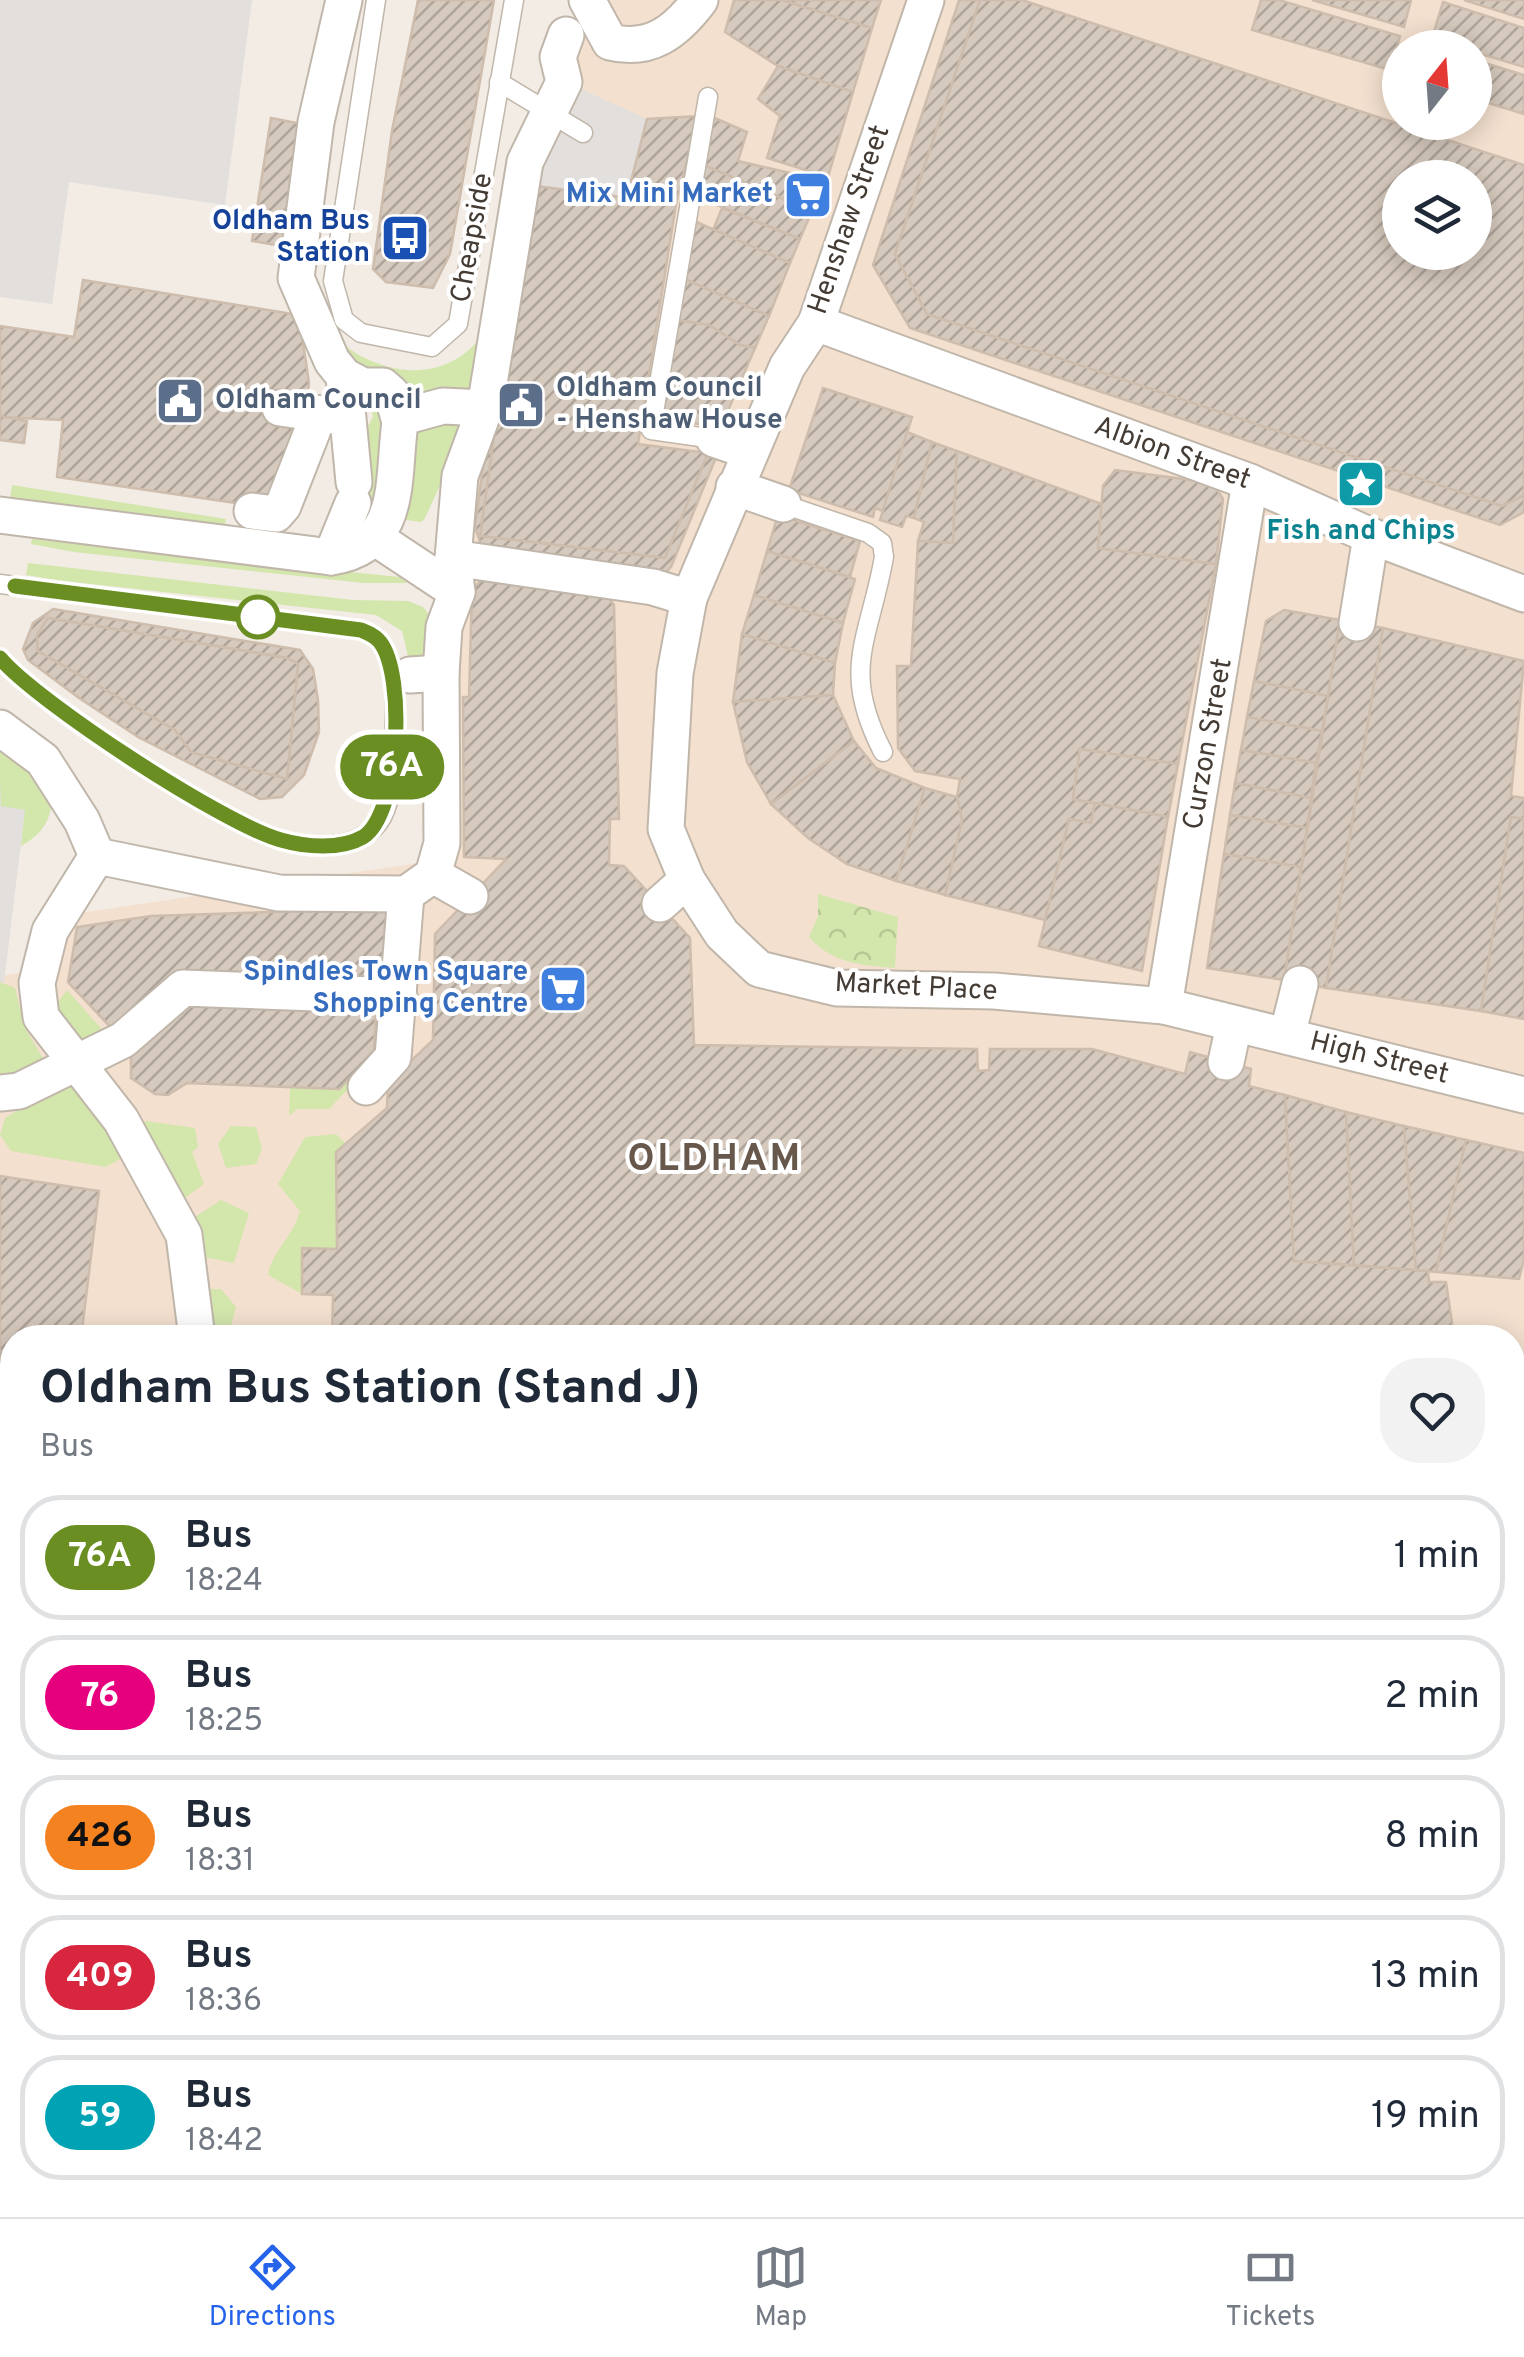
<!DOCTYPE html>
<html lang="en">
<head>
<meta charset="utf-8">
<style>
	:root { --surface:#fff; --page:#f2f2f3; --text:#1f2937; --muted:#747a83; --line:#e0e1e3; --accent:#2563eb }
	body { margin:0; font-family:Overpass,sans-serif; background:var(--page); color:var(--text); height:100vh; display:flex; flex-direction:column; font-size:38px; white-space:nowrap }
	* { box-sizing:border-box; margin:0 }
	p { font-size:32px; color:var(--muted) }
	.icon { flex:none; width:55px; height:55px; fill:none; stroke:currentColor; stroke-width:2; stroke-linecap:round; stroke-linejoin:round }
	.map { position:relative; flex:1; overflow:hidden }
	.side { position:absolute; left:0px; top:1325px; width:1525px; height:892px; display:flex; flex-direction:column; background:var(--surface); border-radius:40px 40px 0 0; box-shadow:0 5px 25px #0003 }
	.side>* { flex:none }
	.badge { padding:0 20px; border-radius:32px; font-size:35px; line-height:65px }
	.needle { width:65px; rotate:17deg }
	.tools { position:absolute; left:1382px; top:30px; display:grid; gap:20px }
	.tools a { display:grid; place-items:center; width:110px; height:110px; border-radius:50%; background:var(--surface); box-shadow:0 5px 25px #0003; font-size:50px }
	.map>.badge { position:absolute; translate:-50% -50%; box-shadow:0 0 0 5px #fff }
	.round { display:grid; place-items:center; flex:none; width:105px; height:105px; border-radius:40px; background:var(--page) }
	.headline { display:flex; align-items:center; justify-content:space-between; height:170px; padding:0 40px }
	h1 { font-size:48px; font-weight:700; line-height:75px }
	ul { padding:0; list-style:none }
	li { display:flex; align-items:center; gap:30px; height:125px; margin:0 20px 15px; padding:0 20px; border:5px solid var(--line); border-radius:40px }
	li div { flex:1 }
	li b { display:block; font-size:38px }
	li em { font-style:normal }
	li .badge { min-width:110px; font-weight:700; text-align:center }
	.tab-bar { display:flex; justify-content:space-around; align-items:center; height:140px; border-top:2px solid var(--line); background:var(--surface); font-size:28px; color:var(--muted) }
	.tab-bar a { display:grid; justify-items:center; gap:5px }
	.tab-bar .on { color:var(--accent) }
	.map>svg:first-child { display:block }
	.commercial { fill:#f4e0cf; fill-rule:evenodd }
	.green { fill:#d3e6ac }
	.park { fill:url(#park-crowns) }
	.parking { fill:#e2dfdc }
	.building { fill:url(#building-hatch); stroke:#cebdad; stroke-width:2.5; fill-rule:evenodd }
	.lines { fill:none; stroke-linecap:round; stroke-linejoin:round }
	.lane-casing { stroke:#c0b6aa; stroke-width:21 }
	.street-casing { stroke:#c0b6aa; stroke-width:39 }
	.lane { stroke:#fff; stroke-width:18 }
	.street { stroke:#fff; stroke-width:35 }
	.line-casing { stroke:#fff; stroke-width:22 }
	.line { stroke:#6b8e23; stroke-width:15 }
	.stop-dot { fill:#fff; stroke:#6b8e23; stroke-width:5 }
	.labels { text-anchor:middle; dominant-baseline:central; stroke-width:8; stroke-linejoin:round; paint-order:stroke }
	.shop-label { font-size:28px; font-weight:bold; fill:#366cbe; stroke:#fff; text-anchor:end }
	.street-label { font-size:28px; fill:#443c34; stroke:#fff }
	.transit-label { font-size:28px; font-weight:bold; fill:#164399; stroke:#fff; text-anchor:end }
	.service-label { font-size:28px; font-weight:bold; fill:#4e5e75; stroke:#fff; text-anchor:start }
	.culture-label { font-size:28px; font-weight:bold; fill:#0d838f; stroke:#fff }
	.district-label { font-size:38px; font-weight:bold; letter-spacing:2.5px; fill:#67584b; stroke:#fff }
</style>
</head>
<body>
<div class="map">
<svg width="1524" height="2217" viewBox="0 0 1524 2217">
	<defs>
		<pattern id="park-crowns" width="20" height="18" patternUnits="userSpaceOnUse" patternTransform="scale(2.5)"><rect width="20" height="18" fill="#d3e6ac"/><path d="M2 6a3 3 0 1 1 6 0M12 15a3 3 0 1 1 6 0" fill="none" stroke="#b6c695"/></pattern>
		<pattern id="building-hatch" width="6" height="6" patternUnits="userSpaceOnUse" patternTransform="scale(2.5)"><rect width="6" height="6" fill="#d6c9bd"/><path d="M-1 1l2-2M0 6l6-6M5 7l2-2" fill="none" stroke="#afa49a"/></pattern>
	</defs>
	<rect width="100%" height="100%" fill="#f2ece4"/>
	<path class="commercial" d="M587 0H1524V1736H1512V1338H12V2205H956V2217H0V976L50 968 66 915 453 858 450 597 560 79ZM1400 48H1475V122H1400ZM1400 178H1475V252H1400Z"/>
	<g class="green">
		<path d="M481 337 480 392 413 407 362 377 340 342C384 377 444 384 481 337Z"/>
		<path d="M369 394H385L380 510 369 515 364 433 373 417Z"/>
		<path d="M471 418 425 518 421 522 400 519 405 426Z"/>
		<path d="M12 485 226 519 223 537 9 507Z"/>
		<path d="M32 539 399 577 407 583H364L74 552 31 544Z"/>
		<path d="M28 563 353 600 408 601 423 607 431 617 430 648 419 663 410 664 402 631 376 615 63 581 26 575Z"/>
		<path d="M0 740 53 788C52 817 47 831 21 846L24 810 0 807Z"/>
		<path d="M0 982 15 988 25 1028 44 1060 0 1080Z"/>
		<path d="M67 990 108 1036 75 1047 55 1006Z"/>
		<path d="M348 1080 353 1084 329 1109H297L289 1116 290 1087Z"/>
		<path d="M74 1085 89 1095 122 1158 106 1167 11 1151 0 1135 5 1118 53 1088Z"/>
		<path d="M146 1121 195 1128 198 1147 192 1152 204 1184 178 1203 131 1130Z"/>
		<path d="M231 1126 256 1127 262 1149 256 1164 226 1168 218 1144Z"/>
		<path d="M336 1134 346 1144 336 1152 337 1249H302V1294L268 1275C272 1251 293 1237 300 1211L278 1184 305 1137Z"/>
		<path d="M221 1200 249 1213 234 1263 203 1257 189 1221Z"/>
		<path d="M210 1289H221L236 1307 228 1337H211Z"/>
	</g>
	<path class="park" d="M818 894 898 917 895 968C861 965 833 964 809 937L818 916Z"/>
	<g class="parking">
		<path d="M0 0H252L225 205 69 182 52 304 0 297Z"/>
		<path d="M570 84 647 119 627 197 537 188 542 140Z"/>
		<path d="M0 783 1 806 25 810 4 983 0 982Z"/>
		<path d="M1513 1808 1524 1809V2006H1513Z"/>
		<path d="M0 2068H12V2151H5V2131L0 2130Z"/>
	</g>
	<g class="building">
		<path d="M418 0H494L450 254 433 288 386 282 373 269 392 131Z"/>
		<path d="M734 0H782L872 28 853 92 778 66 725 32Z"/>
		<path d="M782 0H881L872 28Z"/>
		<path d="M959 0H980L895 254 927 314 1502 506 1524 495V512L1500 525 910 328 873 265Z"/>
		<path d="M980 0H1022L1524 165V495L1502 506 927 314 895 254ZM1400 178H1475V252H1400Z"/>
		<path d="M1261 0H1279L1400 36 1390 70 1252 30Z"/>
		<path d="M1312 0H1411L1404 27Z"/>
		<path d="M1464 0H1524V19Z"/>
		<path d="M1443 2 1524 28V67L1475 52V48L1432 38Z"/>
		<path d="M1475 60 1524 75V114L1475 99Z"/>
		<path d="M778 66 853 92 828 177 767 158 780 116 758 99Z"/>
		<path d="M698 116 676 204 627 197 647 119Z"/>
		<path d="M710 116 747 132 738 161 825 181 812 211 701 164Z"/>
		<path d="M271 118 307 125 288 247 252 241Z"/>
		<path d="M701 164 812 211 800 239 695 196Z"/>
		<path d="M528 185 676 204 638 444 708 453 665 558 480 536Z"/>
		<path d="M722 208 800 239 790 263 713 230Z"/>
		<path d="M692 220 790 263 769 316 682 278Z"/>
		<path d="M682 278 769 316 755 348 740 345 709 325 676 320Z"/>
		<path d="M83 280 299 315 309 383 305 419 277 509 57 477 63 420 0 417V326L74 337Z"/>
		<path d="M676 320 709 325 740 345 755 348 721 427 661 419Z"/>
		<path d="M503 372 480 536 665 558 708 453 717 455 671 567 662 576 481 545 475 527 495 375Z"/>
		<path d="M823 388 912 417 883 511 875 508 873 517 789 490Z"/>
		<path d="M0 416 27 421 24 443 0 440Z"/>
		<path d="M907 432 932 442 914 518 906 516 902 527 880 520Z"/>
		<path d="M932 442 957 451 953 543 918 541 924 522 914 518Z"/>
		<path d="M957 451 1102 504 1098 548 1216 564 1178 764 1080 749 1073 799 1095 803 1091 823 1069 819 1045 920 945 895 962 820 957 797 960 779 915 771 898 748 897 666H911L918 541 953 543Z"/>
		<path d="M1115 470 1213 483 1223 499 1216 564 1098 548 1103 486Z"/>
		<path d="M778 515 860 541 850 577 767 551Z"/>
		<path d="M767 551 855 579 843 623 754 595Z"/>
		<path d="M485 576 605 593 614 605 619 819H610L609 865 624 866 690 938 694 1045 977 1049 978 1071 989 1070 990 1049H1092L1185 1074 1190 1052 1251 1069 1249 1086 1285 1095 1294 1261 1428 1271 1429 1282H1446L1453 1330 1493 1332 1492 1338H332L333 1295 302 1294V1248L337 1249 336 1152 387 1108 388 1083 433 1040 435 934 506 859 464 857 463 697H469L472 590Z"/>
		<path d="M754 595 843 623 835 663 742 634Z"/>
		<path d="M53 609 300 650 313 669 318 700 319 732 304 775 282 797 260 799 138 737 79 698 28 660 23 649 33 623ZM48 618 287 658 298 664 287 779 191 752 175 730 38 651 37 635Z"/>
		<path d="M1284 610 1340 620 1328 696 1254 681 1266 621Z"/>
		<path d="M48 618 287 658 298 664 287 779 191 752 175 730 38 651 37 635Z"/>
		<path d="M1340 620 1383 628 1326 988 1284 980Z"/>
		<path d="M1383 628 1524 661 1511 796 1524 798V819L1511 817 1481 1011 1326 988Z"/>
		<path d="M742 634 835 663 833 695 733 702Z"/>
		<path d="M1254 681 1328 696 1322 731 1247 717Z"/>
		<path d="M833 695 854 741 771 804 747 762 733 702Z"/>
		<path d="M1247 717 1322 731 1316 763 1241 750Z"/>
		<path d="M854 741 876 768 925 788 896 881 847 864 808 838 771 804Z"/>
		<path d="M1080 749 1178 764 1168 817 1073 799Z"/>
		<path d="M1241 750 1316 763 1311 798 1235 783Z"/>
		<path d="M1235 783 1311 798 1307 828 1230 815Z"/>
		<path d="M925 788 957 797 962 820 945 895 896 881Z"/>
		<path d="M1095 803 1168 817 1142 971 1039 946 1069 819 1091 823Z"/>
		<path d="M1230 815 1307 828 1301 867 1224 854Z"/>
		<path d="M1511 817 1524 819V1019L1481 1011Z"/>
		<path d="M1224 854 1301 867 1284 980 1207 968Z"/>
		<path d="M386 908 396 917 389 982 179 972 115 1032 68 982 77 927 151 916Z"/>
		<path d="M185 1001 376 1010 374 1053 339 1089 187 1083 168 1095 155 1094 131 1078V1048Z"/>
		<path d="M1285 1095 1346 1112 1354 1265 1294 1261Z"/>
		<path d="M1346 1112 1404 1126 1416 1270 1354 1265Z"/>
		<path d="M1404 1126 1466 1140 1436 1272 1416 1270Z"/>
		<path d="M1466 1140 1524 1153V1259L1519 1279 1436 1272Z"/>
		<path d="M0 1176 99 1191 81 1338H12V1404L0 1402Z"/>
		<rect x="1512" y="1367" width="12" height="355"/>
		<path d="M0 1402 12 1404V1540L0 1539Z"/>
		<path d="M0 1624 12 1631 0 1659Z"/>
		<path d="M4 1842 12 1848V1885L0 1877Z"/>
		<path d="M0 1877 12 1885V1957L0 1977Z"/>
		<path d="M1512 2039H1524V2217H1423V2205H1512Z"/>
		<path d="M0 2130 6 2131 5 2151H12V2205H29V2217H0Z"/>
		<path d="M29 2205H62L61 2217H29Z"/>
		<path d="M62 2205H164V2217H61Z"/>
		<rect x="164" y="2205" width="33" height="12"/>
		<path d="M253 2205H354L353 2217H253Z"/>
		<path d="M354 2205H391V2217H353Z"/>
		<rect x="391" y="2205" width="64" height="12"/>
		<path d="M455 2205H484L485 2217H455Z"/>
		<path d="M484 2205H513V2217H485Z"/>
		<path d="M513 2205H546L547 2217H513Z"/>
		<path d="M546 2205H575V2217H547Z"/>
		<rect x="575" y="2205" width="29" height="12"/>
		<rect x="604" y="2205" width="29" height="12"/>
		<rect x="633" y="2205" width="33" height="12"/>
		<rect x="666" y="2205" width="31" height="12"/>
		<rect x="697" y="2205" width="26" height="12"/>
		<rect x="723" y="2205" width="31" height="12"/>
		<rect x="754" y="2205" width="58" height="12"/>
		<rect x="812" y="2205" width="28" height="12"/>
		<rect x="840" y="2205" width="31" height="12"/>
		<rect x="871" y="2205" width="32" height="12"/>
		<path d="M986 2205H1263L1262 2217H986Z"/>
		<path d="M1272 2205H1397L1396 2217H1273Z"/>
	</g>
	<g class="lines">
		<g class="lane-casing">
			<g id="lane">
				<path d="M376 0 333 281 344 320 361 333 432 347 458 324 514 0"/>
				<path d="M499 82 583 133"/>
				<path d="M708 97 651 430 714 439"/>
				<path d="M783 504 868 533 882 543 884 557C869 641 840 669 883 752"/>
				<path d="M0 584 361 630 376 637C399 662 396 717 393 748 391 771 393 803 379 822 358 851 311 849 280 840 224 824 37 702 0 658"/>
			</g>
		</g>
		<g class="street-casing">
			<g id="street">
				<path d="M587 0 610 42C650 52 676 32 700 0"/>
				<path d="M926 0 816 323 787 367 689 598 675 673 666 829 687 880 722 934 759 969 837 988 994 991 1164 1006 1524 1095"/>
				<path d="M816 323 1250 482 1371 536 1524 594"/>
				<path d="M344 376 354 482"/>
				<path d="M280 408 342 417"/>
				<path d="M399 418 443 406 485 408"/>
				<path d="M714 439 749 451"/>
				<path d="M734 487 783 504"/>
				<path d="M252 511 276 514 283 506 319 414"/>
				<path d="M0 515 331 557C404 546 392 480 400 422L392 394 383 386H363L344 376 332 361 296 278 316 122 344 0"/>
				<path d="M377 539 457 592"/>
				<path d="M331 557 353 503"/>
				<path d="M453 558 653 587 689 598"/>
				<path d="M1357 623 1371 536"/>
				<path d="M410 675 441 673"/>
				<path d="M0 728 43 760 82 821 97 856"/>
				<path d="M97 856 279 893 406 894 433 875 442 843 441 673 444 627 457 592 453 558 460 476 485 408 525 162 564 82 558 57 566 35"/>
				<path d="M97 856 50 931 37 983 41 1017 121 1120 184 1235 197 1338"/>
				<path d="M433 875 470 896"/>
				<path d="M660 904 687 880"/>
				<path d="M1164 1006 1250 482"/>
				<path d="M1287 1036 1300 984"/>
				<path d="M1226 1062 1234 1025"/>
				<path d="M366 1087 393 1057 406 894"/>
				<path d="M0 1093 19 1091 123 1040 183 988 399 996"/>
				<path d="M0 1579 12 1581"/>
				<path d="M0 1746 12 1724"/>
				<path d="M1512 1758 1524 1759"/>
				<path d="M0 2035H12"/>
				<path d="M222 2217 223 2205"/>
				<path d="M931 2217V2205"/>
			</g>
		</g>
		<use href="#lane" class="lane"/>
		<use href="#street" class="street"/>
	</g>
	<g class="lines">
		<g class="line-casing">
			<path id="line" d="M0 658C37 702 225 825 281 840 305 847 341 850 363 837 400 814 406 675 380 642 376 636 368 633 361 630L15 586"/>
		</g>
		<use href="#line" class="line"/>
	</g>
	<defs>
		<g id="supermarket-square" transform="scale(2.5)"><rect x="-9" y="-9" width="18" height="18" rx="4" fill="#3f7fe0" stroke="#fff"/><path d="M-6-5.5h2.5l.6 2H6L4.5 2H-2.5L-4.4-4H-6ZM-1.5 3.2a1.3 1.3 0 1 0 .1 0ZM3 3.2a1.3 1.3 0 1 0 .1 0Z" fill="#fff"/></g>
		<g id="bus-square" transform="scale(2.5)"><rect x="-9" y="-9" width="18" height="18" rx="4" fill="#1a4fb4" stroke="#fff"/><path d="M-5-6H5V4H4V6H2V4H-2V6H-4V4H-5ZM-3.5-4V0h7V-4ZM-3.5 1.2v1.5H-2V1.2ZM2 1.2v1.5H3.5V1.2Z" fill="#fff"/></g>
		<g id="civic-square" transform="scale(2.5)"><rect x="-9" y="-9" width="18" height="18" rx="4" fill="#5c6f8a" stroke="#fff"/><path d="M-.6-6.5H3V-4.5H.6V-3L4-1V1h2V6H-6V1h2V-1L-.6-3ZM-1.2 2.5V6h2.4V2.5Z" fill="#fff"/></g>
		<g id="sight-square" transform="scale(2.5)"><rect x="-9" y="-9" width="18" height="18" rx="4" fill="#0f9aa8" stroke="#fff"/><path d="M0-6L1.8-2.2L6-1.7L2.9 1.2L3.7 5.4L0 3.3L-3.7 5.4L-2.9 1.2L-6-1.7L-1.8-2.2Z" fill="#fff"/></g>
	</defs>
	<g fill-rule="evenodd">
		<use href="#supermarket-square" x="808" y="195"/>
		<use href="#bus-square" x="405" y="238"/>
		<use href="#civic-square" x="180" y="401"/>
		<use href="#civic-square" x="521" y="405"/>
		<use href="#sight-square" x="1361" y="484"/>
		<use href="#supermarket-square" x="563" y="989"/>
	</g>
	<circle class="stop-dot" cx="258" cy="617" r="20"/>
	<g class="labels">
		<g class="shop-label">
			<text x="773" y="195">Mix Mini Market</text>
			<text x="528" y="973">Spindles Town Square<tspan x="528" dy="32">Shopping Centre</tspan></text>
		</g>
		<g class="street-label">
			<text transform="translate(850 220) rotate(-71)">Henshaw Street</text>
			<text transform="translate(473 238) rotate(-80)">Cheapside</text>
			<text transform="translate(1172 454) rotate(20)">Albion Street</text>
			<text transform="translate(1209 744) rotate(-80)">Curzon Street</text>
			<text transform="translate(916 988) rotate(3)">Market Place</text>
			<text transform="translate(1379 1059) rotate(14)">High Street</text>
		</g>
		<g class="transit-label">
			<text x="370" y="222">Oldham Bus<tspan x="370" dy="32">Station</tspan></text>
		</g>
		<g class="service-label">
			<text x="556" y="389">Oldham Council<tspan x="556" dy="32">- Henshaw House</tspan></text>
			<text x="215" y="401">Oldham Council</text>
		</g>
		<g class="culture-label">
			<text x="1361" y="532">Fish and Chips</text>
		</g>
		<g class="district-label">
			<text x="715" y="1160">OLDHAM</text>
		</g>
	</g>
</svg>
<div class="tools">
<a><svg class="needle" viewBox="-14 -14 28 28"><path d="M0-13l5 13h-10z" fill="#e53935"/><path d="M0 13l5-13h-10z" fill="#747a83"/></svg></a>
<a><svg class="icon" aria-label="layers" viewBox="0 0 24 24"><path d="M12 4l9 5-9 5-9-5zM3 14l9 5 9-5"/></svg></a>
</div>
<b class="badge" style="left:392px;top:767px;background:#6b8e23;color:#fff">76A</b>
<section class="side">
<div class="headline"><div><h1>Oldham Bus Station (Stand J)</h1><p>Bus</p></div><a class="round"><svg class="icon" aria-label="heart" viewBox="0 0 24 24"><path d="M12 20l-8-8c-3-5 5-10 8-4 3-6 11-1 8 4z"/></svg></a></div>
<ul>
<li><span class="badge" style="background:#6b8e23;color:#fff">76A</span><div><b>Bus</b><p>18:24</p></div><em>1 min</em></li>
<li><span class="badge" style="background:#e6007e;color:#fff">76</span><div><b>Bus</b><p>18:25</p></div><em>2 min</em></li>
<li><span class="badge" style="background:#f58220;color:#111">426</span><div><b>Bus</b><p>18:31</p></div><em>8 min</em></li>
<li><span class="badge" style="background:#d7263d;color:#fff">409</span><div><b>Bus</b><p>18:36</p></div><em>13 min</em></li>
<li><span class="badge" style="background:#00a3b4;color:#fff">59</span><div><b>Bus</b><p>18:42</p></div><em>19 min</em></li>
</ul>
</section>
</div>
<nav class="tab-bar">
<a class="on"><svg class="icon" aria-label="directions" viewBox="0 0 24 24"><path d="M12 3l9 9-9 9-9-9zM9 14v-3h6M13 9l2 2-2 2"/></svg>Directions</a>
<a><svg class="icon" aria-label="map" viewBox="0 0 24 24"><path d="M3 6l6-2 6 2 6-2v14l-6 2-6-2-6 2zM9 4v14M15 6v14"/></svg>Map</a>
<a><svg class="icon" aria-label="tickets" viewBox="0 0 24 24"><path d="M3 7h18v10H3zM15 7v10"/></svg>Tickets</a>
</nav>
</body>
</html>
